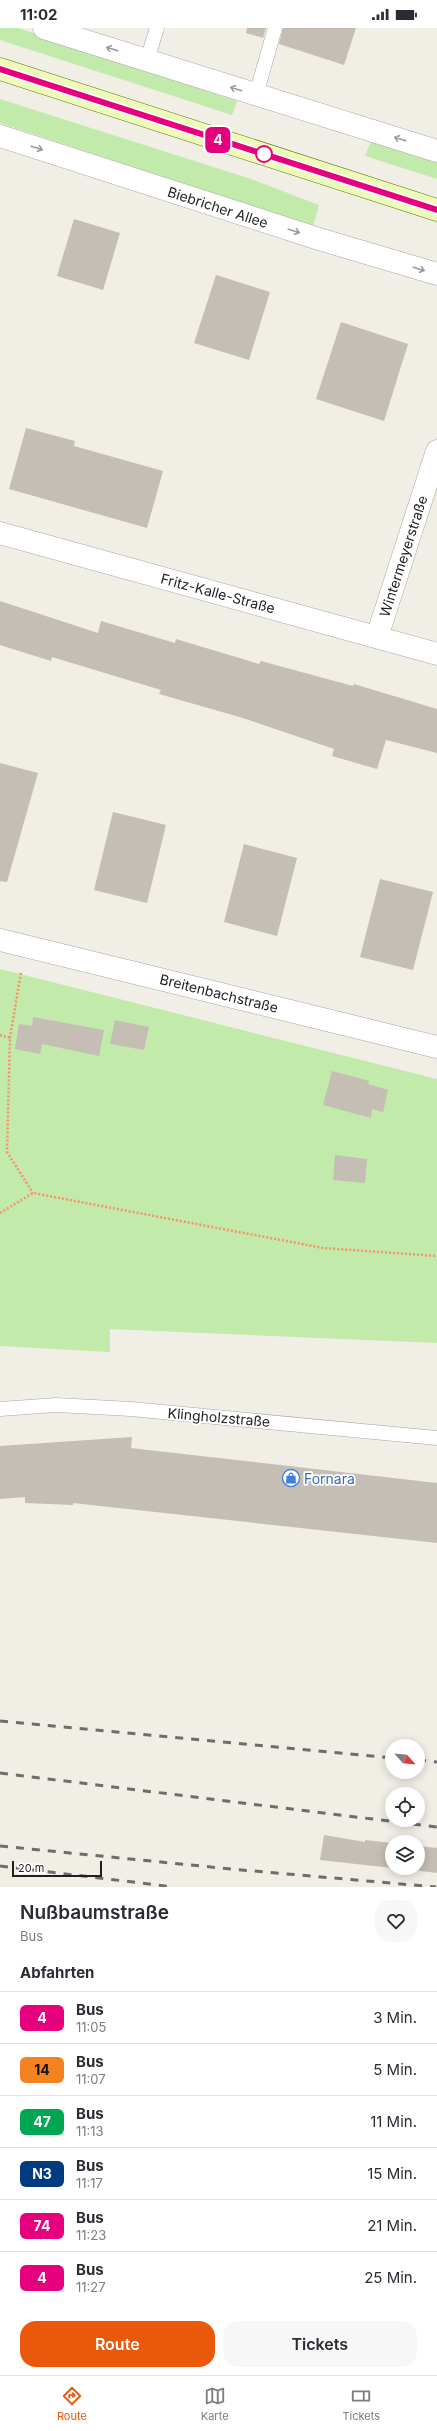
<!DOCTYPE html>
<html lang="de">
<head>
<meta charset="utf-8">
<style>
	:root { --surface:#fff; --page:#f7f7f7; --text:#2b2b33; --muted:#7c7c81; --line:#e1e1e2; --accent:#ea580c }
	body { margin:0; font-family:Inter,sans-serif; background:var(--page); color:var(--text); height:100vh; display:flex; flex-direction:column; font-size:15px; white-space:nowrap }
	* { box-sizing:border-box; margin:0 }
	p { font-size:13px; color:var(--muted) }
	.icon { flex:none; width:22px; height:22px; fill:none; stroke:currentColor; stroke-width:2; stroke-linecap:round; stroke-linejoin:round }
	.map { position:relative; height:1859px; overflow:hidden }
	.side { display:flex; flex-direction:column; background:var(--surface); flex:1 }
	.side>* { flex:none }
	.badge { padding:0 8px; border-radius:6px; font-size:14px; line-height:26px }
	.needle { width:26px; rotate:117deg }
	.fabs { position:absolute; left:385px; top:1711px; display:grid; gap:8px }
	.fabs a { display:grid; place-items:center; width:40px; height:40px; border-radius:50%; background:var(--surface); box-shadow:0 2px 10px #0003; font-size:20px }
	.scale { position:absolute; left:12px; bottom:10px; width:90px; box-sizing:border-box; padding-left:4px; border:2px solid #1f1f1f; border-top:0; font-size:11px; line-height:14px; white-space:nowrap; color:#1f1f1f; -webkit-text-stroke:3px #fff; paint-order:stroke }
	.map>.badge { position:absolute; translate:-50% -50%; box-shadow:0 0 0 2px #fff }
	h2 { padding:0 20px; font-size:15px; line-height:36px }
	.round { display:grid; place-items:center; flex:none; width:42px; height:42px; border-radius:16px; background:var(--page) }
	.head { display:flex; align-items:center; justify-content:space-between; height:68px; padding:0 20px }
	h1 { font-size:19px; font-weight:600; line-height:30px }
	.action { display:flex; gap:8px; margin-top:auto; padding:8px 20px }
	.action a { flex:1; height:46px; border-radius:16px; background:var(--accent); color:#fff; font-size:16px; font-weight:600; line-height:46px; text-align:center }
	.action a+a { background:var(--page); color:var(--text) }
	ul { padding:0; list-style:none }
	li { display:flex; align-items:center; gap:12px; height:52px; padding:0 20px; border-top:1px solid var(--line) }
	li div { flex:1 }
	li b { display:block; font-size:15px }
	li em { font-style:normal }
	li .badge { min-width:44px; font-weight:700; text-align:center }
	.status { display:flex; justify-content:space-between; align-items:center; height:28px; padding:0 20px; background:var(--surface); direction:ltr }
	.status svg { height:11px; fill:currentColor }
	.tabs { display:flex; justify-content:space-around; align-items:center; height:56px; border-top:1px solid var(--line); background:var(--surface); font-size:11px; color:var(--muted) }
	.tabs a { display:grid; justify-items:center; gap:2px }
	.tabs .selected { color:var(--accent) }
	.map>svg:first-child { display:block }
	.grass { fill:#c1eaab }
	.building { fill:#c5beb5 }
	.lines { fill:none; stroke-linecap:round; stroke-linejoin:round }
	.service-casing { stroke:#a6a6a6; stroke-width:15 }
	.minor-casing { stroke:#a6a6a6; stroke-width:23 }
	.secondary-casing { stroke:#5a7805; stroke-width:23 }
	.path { stroke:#fa906c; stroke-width:2.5; stroke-dasharray:2 2; stroke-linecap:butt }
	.service { stroke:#fff; stroke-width:14 }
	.minor { stroke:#fff; stroke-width:22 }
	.secondary { stroke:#edfaba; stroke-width:22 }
	.rail { stroke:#6d6d6d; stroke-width:3; stroke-dasharray:8 8; stroke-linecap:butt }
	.oneway { stroke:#9a9a9a }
	.line-casing { stroke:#fff; stroke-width:9 }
	.line { stroke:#e6007e; stroke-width:6 }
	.stop-dot { fill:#fff; stroke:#e6007e; stroke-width:2 }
	.labels { text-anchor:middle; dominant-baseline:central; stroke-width:3.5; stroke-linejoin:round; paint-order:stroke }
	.street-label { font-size:14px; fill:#1f1f1f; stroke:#fff }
	.shop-label { font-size:14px; fill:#366cbe; stroke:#fff; text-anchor:start }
</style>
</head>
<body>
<div class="status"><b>11:02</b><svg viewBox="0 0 49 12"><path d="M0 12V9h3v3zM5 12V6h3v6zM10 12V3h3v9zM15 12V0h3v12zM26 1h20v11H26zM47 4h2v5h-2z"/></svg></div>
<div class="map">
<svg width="437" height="1859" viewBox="0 0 437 1859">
	<rect width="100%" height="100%" fill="#f0eee5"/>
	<g class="grass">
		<path d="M0 0H18L237 73 232 87 0 12Z"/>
		<path d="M0 71 251 151 319 177 313 198 0 95Z"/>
		<path d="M371 113 437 134V151L365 128Z"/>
		<path d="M0 941 437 1051V1315L110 1301V1324L0 1318Z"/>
	</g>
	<g class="building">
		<path d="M247 0H266L263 10 246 5Z"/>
		<path d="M283 0H356L344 37 279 16Z"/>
		<path d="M74 191 120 205 103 262 57 248Z"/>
		<path d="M216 247 270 264 249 332 194 315Z"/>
		<path d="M341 294 408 316 384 393 316 371Z"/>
		<path d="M26 400 75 413 74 418 163 443 147 500 9 461Z"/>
		<path d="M0 573 98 605 101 593 175 615 176 611 259 636 261 633 353 658 354 656 437 681V725L386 712 377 741 332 728 334 721 243 690 159 666 161 662 52 629 51 633 0 617Z"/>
		<path d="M0 735 38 745 7 854 0 853Z"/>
		<path d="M113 784 166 797 147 875 94 862Z"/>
		<path d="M244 816 297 830 277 908 224 894Z"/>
		<path d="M380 851 433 864 413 942 360 929Z"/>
		<path d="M33 989 104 1002 99 1028 42 1016 40 1026 15 1021 19 996 32 998Z"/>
		<path d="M115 992 149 999 144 1022 110 1016Z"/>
		<path d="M332 1043 369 1053 368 1056 388 1062 383 1084 372 1081 371 1090 323 1077Z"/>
		<path d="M335 1127 367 1131 365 1155 333 1152Z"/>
		<path d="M132 1409 131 1420 437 1455V1515L73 1475V1477L25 1475V1469L0 1471V1418Z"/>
		<path d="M324 1807 365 1814V1812L392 1815V1840L320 1832Z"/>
		<path d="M418 1818 437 1820V1845L396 1840H418Z"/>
	</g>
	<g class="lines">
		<g class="service-casing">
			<g id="service">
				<path d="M147 32 157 0"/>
				<path d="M256 67 275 0"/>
				<path d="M0 1381 56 1377 131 1381 437 1410"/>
			</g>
		</g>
		<g class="minor-casing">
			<g id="minor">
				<path d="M44 0 437 123"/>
				<path d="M0 108 319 211 437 246"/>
				<path d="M0 505 437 626"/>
				<path d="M377 609 437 423"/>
				<path d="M0 912 437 1019"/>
			</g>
		</g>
		<g class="secondary-casing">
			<path id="secondary" d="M0 41 437 182"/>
		</g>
		<g class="path">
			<path d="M0 1007 10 1010 7 1124 33 1165"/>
			<path d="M10 1010 21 944"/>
			<path d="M0 1185 33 1165 323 1220 437 1228"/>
		</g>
		<use href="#service" class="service"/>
		<use href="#minor" class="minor"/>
		<use href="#secondary" class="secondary"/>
		<g class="rail">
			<path d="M0 1693 392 1730"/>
			<path d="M418 1732 437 1734"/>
			<path d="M0 1745 437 1799"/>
			<path d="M0 1818 231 1841 436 1859"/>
			<path d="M0 1838 174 1859"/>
		</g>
	</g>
	<defs><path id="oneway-shaft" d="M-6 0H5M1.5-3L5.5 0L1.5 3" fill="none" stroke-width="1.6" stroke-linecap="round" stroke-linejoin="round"/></defs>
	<g class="oneway">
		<use href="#oneway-shaft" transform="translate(112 21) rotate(-163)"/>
		<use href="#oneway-shaft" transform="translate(236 61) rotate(-162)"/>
		<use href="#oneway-shaft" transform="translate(400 111) rotate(-162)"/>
		<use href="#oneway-shaft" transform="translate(37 120) rotate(18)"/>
		<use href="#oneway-shaft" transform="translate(294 203) rotate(18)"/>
		<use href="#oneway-shaft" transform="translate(419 241) rotate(17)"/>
	</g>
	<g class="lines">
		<g class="line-casing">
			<path id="line" d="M0 41 437 182"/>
		</g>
		<use href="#line" class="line"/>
	</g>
	<defs>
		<g id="shop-ring" transform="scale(0.9)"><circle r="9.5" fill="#fff" stroke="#3f7fe0" stroke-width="1.5"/><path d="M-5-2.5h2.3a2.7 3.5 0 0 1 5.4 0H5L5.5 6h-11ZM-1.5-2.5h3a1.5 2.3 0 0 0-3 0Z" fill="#3f7fe0"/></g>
	</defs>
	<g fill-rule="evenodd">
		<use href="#shop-ring" x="291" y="1450"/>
	</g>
	<circle class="stop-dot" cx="264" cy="126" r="8"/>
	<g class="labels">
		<g class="street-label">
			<text transform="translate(218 179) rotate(18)">Biebricher Allee</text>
			<text transform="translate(403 528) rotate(-72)">Wintermeyerstraße</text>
			<text transform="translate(218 565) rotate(15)">Fritz-Kalle-Straße</text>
			<text transform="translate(219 965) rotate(14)">Breitenbachstraße</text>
			<text transform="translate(219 1389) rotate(5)">Klingholzstraße</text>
		</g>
		<g class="shop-label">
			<text x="304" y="1450">Fornara</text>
		</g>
	</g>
</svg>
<div class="fabs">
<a><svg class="needle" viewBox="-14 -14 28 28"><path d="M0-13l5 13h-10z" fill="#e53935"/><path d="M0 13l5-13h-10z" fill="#7c7c81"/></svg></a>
<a><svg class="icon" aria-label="locate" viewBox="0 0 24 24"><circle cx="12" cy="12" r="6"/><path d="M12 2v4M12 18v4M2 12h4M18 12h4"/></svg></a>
<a><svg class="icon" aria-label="layers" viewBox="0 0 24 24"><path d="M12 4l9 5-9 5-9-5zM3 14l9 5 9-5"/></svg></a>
</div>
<div class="scale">20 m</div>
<b class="badge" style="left:218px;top:112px;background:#e6007e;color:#fff">4</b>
</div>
<section class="side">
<div class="head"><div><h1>Nußbaumstraße</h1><p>Bus</p></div><a class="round"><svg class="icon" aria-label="heart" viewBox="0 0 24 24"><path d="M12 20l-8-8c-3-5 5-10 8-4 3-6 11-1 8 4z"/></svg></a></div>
<h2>Abfahrten</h2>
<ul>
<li><span class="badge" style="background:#e6007e;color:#fff">4</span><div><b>Bus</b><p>11:05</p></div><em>3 Min.</em></li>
<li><span class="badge" style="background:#f58220;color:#111">14</span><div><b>Bus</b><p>11:07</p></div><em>5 Min.</em></li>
<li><span class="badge" style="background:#00a651;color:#fff">47</span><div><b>Bus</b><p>11:13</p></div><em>11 Min.</em></li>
<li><span class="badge" style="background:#003b80;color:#fff">N3</span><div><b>Bus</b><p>11:17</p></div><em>15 Min.</em></li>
<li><span class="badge" style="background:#e6007e;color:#fff">74</span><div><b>Bus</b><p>11:23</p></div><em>21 Min.</em></li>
<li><span class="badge" style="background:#e6007e;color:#fff">4</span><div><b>Bus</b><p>11:27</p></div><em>25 Min.</em></li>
</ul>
<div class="action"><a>Route</a><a>Tickets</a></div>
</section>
<nav class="tabs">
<a class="selected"><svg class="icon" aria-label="directions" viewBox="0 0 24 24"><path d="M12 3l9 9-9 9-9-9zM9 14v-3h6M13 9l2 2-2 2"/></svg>Route</a>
<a><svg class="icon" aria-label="map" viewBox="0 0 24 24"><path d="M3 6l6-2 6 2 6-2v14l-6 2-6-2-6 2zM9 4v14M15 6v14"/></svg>Karte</a>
<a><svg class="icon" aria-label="tickets" viewBox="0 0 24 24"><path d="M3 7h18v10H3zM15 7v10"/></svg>Tickets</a>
</nav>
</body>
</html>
